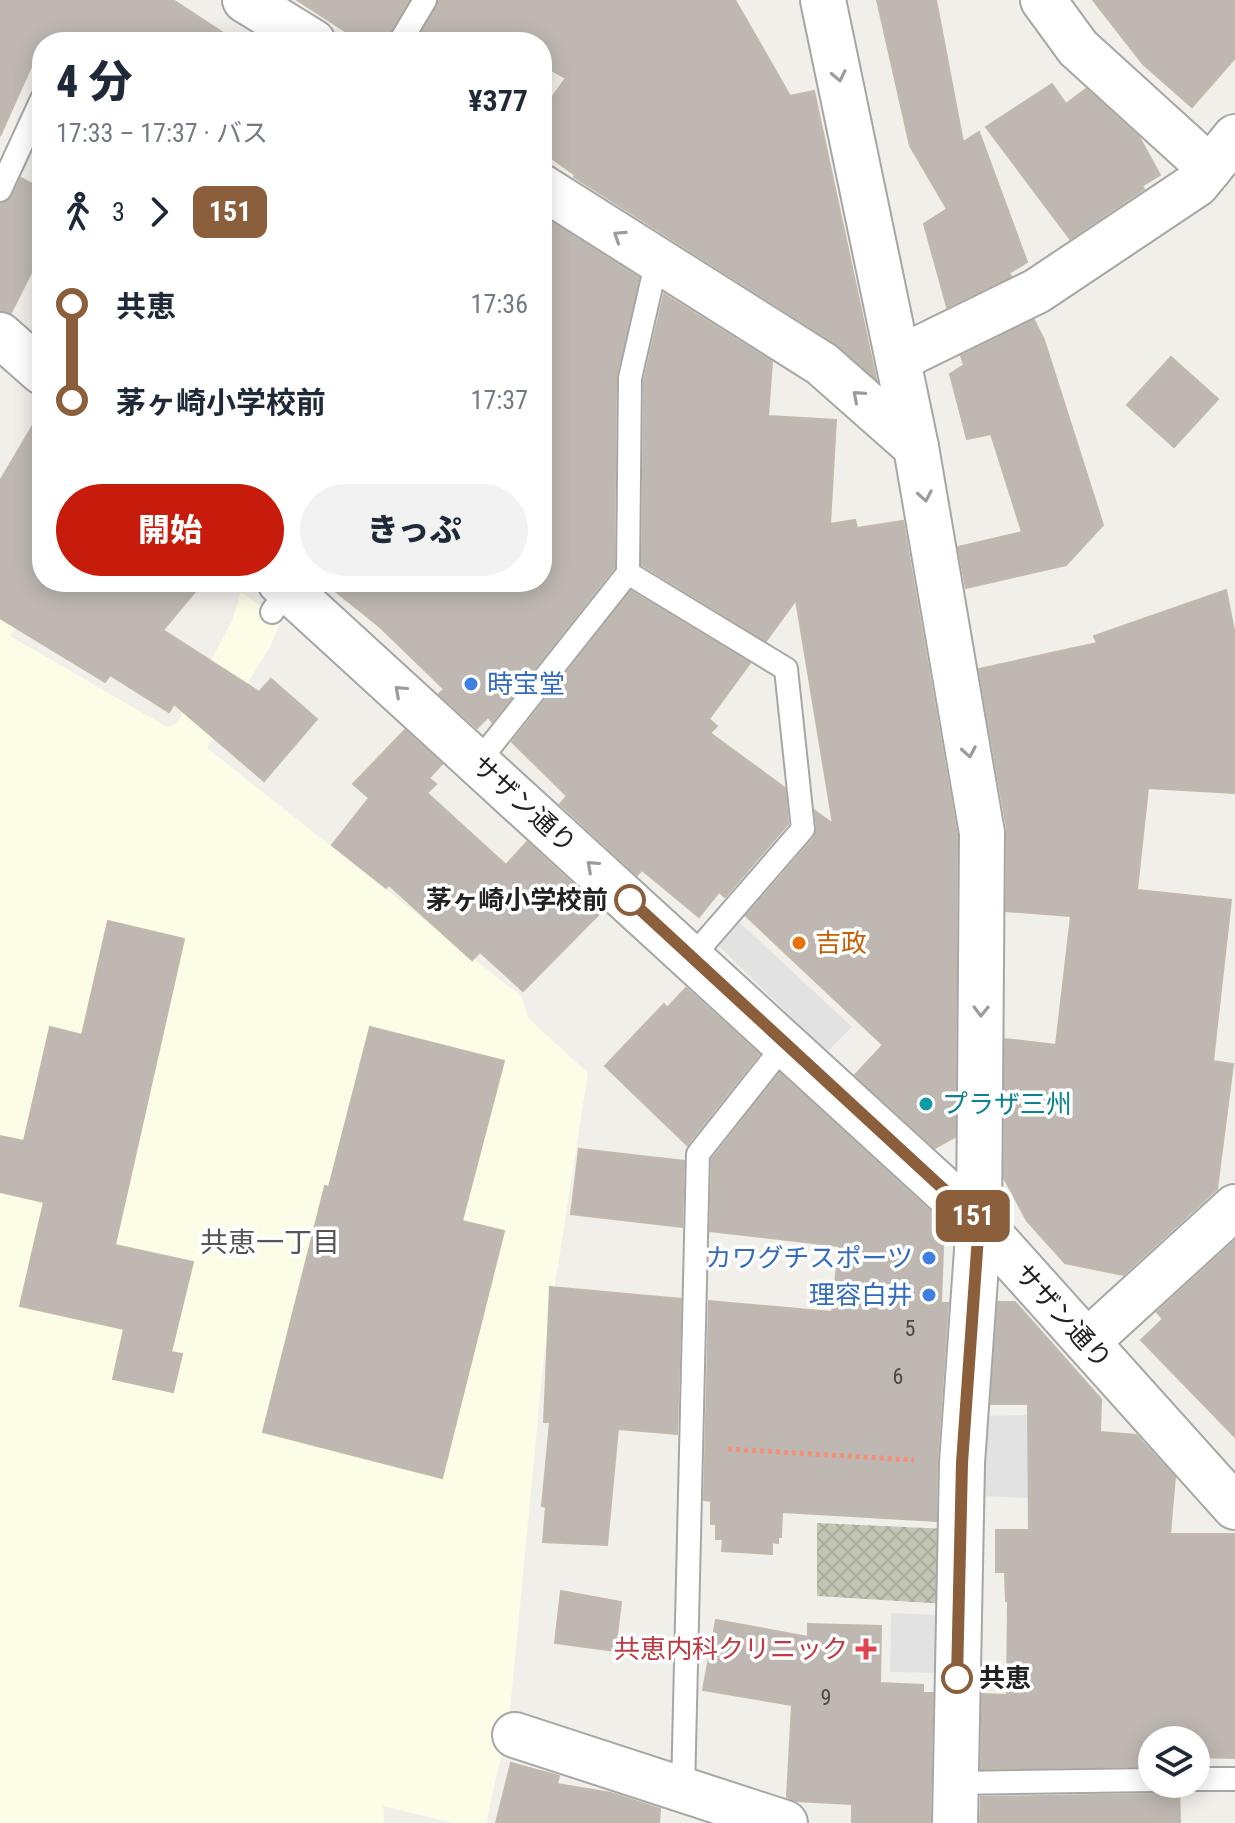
<!DOCTYPE html>
<html lang="ja">
<head>
<meta charset="utf-8">
<style>
	:root { --surface:#fff; --page:#f2f2f3; --text:#1f2937; --muted:#747a83; --accent:#c71c0c }
	body { margin:0; font-family:"Roboto Condensed","Noto Sans JP",sans-serif; background:var(--page); color:var(--text); height:100vh; display:flex; flex-direction:column; font-size:30px; white-space:nowrap }
	* { box-sizing:border-box; margin:0 }
	p { font-size:26px; color:var(--muted) }
	.icon { flex:none; width:44px; height:44px; fill:none; stroke:currentColor; stroke-width:2; stroke-linecap:round; stroke-linejoin:round }
	.map { position:relative; flex:1; overflow:hidden }
	.sheet { position:absolute; left:32px; top:32px; width:520px; height:560px; display:flex; flex-direction:column; background:var(--surface); border-radius:32px; box-shadow:0 4px 20px #0003 }
	.sheet>* { flex:none }
	.badge { padding:0 16px; border-radius:12px; font-size:28px; line-height:52px }
	.buttons { position:absolute; left:1138px; top:1726px; display:grid; gap:16px }
	.buttons a { display:grid; place-items:center; width:72px; height:72px; border-radius:50%; background:var(--surface); box-shadow:0 4px 20px #0003; font-size:40px }
	.map>.badge { position:absolute; translate:-50% -50%; box-shadow:0 0 0 4px #fff }
	.legs { display:flex; align-items:center; gap:12px; height:88px; padding:0 24px; font-size:26px }
	.legs p { margin-inline-start:auto }
	.summary { display:flex; align-items:center; justify-content:space-between; height:136px; padding:0 24px }
	h1 { font-size:44px; font-weight:800; line-height:60px }
	.action { display:flex; gap:16px; margin-top:auto; padding:16px 24px }
	.action a { flex:1; height:92px; border-radius:48px; background:var(--accent); color:#fff; font-size:32px; font-weight:800; line-height:92px; text-align:center }
	.action a+a { background:var(--page); color:var(--text) }
	ul { padding:0 24px; list-style:none }
	li { display:flex; align-items:center; gap:28px; height:96px; font-size:30px }
	li i { display:grid; place-items:center; width:12px; height:100%; margin:0 10px; background:currentColor }
	li i::after { content:''; width:20px; height:20px; margin:-10px; border:6px solid; border-radius:50%; background:var(--surface) }
	li p { margin-inline-start:auto }
	li:first-child i { background:linear-gradient(#0000 50%,currentColor 0) }
	li:last-child i { background:linear-gradient(currentColor 50%,#0000 0) }
	.map>svg:first-child { display:block }
	.education { fill:#fbfde6 }
	.construction { fill:url(#construction-cross-hatch) }
	.parking { fill:#e2e2e2 }
	.building { fill:#bfb8b2; stroke:#c2b8ac; stroke-width:2 }
	.lines { fill:none; stroke-linecap:round; stroke-linejoin:round }
	.service-casing { stroke:#a6a6a6; stroke-width:26 }
	.minor-casing { stroke:#a6a6a6; stroke-width:48 }
	.tertiary-casing { stroke:#a6a6a6; stroke-width:48 }
	.path { stroke:#f29079; stroke-width:5; stroke-dasharray:4 4; stroke-linecap:butt }
	.service { stroke:#fff; stroke-width:22 }
	.minor { stroke:#fff; stroke-width:44 }
	.tertiary { stroke:#fff; stroke-width:44 }
	.oneway { stroke:#9c9c9c }
	.line-1-casing { stroke:#fff; stroke-width:18 }
	.line-1 { stroke:#8b5e3c; stroke-width:12 }
	.shop-dot { fill:#3f7fe0; stroke:#fff; stroke-width:3 }
	.stop-1-dot { fill:#fff; stroke:#8b5e3c; stroke-width:4 }
	.food-dot { fill:#e8710a; stroke:#fff; stroke-width:3 }
	.culture-dot { fill:#0f9aa8; stroke:#fff; stroke-width:3 }
	.health-dot { fill:#e0444e; stroke:#fff; stroke-width:3 }
	.labels { text-anchor:middle; dominant-baseline:central; stroke-width:7; stroke-linejoin:round; paint-order:stroke }
	.number-label { font-size:22px; fill:#494846 }
	.shop-label { font-size:26px; fill:#366cbe; stroke:#fff; text-anchor:end }
	.street-label { font-size:26px; fill:#222; stroke:#fff }
	.stop-label { font-size:26px; font-weight:bold; fill:#222; stroke:#fff; text-anchor:end }
	.food-label { font-size:26px; fill:#c56008; stroke:#fff; text-anchor:start }
	.culture-label { font-size:26px; fill:#0d838f; stroke:#fff; text-anchor:start }
	.health-label { font-size:26px; fill:#be3a42; stroke:#fff; text-anchor:end }
	.neighbourhood-label { font-size:28px; fill:#555; stroke:#fff }
</style>
</head>
<body>
<div class="map">
<svg width="1235" height="1823" viewBox="0 0 1235 1823">
	<defs>
		<pattern id="construction-cross-hatch" width="8" height="8" patternUnits="userSpaceOnUse" patternTransform="scale(2)"><rect width="8" height="8" fill="#c4c6b5"/><path d="M0 0l8 8M0 8l8-8" fill="none" stroke="#a8aa9b"/></pattern>
	</defs>
	<rect width="100%" height="100%" fill="#f1efe9"/>
	<path class="education" d="M241 592 281 620 271 645 207 748 522 997 528 1018 588 1073 544 1355 509 1721 486 1823H453L383 1806 384 1823H0V610L20 623 10 636 167 727 178 722 232 621Z"/>
	<path class="construction" d="M817 1523 949 1529 947 1604 817 1596Z"/>
	<g class="parking">
		<path d="M739 922 852 1027 827 1052 719 946Z"/>
		<path d="M1034 1415 1028 1498 982 1496 984 1416Z"/>
		<path d="M891 1613 940 1615 938 1673 890 1672Z"/>
	</g>
	<g class="building">
		<path d="M0 0H173L237 42H42L0 136Z"/>
		<path d="M297 0H409L386 42H362Z"/>
		<path d="M439 0H735L790 96 814 91 876 379 835 343 574 177 575 175 542 151V111L566 78 542 65V42H416Z"/>
		<path d="M877 0H936L963 142 979 132 1027 262 1009 273 1011 276 947 307 924 224 947 209 910 146Z"/>
		<path d="M1093 0H1235V58L1192 107 1143 64Z"/>
		<path d="M1052 84 1066 104 1086 89 1139 137 1160 175 1142 186 1144 189 1070 239 986 127Z"/>
		<path d="M21 178 42 189V251L11 313 0 311V204L7 202 12 197Z"/>
		<path d="M548 220 639 278 616 378 614 568 492 722 488 717 477 728 439 694 444 689 380 627 324 582H542V230Z"/>
		<path d="M664 294 772 362 768 416 836 420 830 524 855 520 857 528 903 521 957 835 955 1137 935 1148 855 1075 883 1045 746 916 814 838 817 828 815 811 833 824 796 600 766 641 642 565 644 380Z"/>
		<path d="M1034 320 1044 340 1103 525 1066 565 966 588 958 547 1022 532 991 434 967 439 950 374 964 365 961 356Z"/>
		<path d="M1171 357 1218 399 1174 447 1127 405Z"/>
		<path d="M42 410V582H203L163 630 259 692 271 679 317 719 264 781 174 704 169 712 110 675 105 682 0 618V481Z"/>
		<path d="M1226 590 1235 635V793L1148 788 1137 890 1231 900 1213 1061 1233 1064 1217 1189 1123 1275 1065 1263 1027 1221 1004 1178 1005 1039 1056 1045 1071 916 1006 911 1007 829 979 669 1097 643 1094 636Z"/>
		<path d="M631 591 750 663 709 719 717 726 710 733 785 788 788 824 725 897 719 892 699 917 642 870 637 875 560 804 567 796 512 742Z"/>
		<path d="M405 730 442 764 429 778 436 784 427 793 506 865 527 842 602 911 523 991 480 952 472 960 389 885 386 888 332 845 369 798 353 784Z"/>
		<path d="M108 921 184 939 115 1245 193 1262 171 1352 182 1354 173 1392 113 1379 124 1329 20 1306 44 1202 0 1192V1136L24 1141 50 1027 82 1035Z"/>
		<path d="M686 988 759 1054 687 1145 605 1066 664 1004 667 1008Z"/>
		<path d="M370 1027 504 1061 462 1221 504 1231 442 1478 263 1432 325 1186 329 1187Z"/>
		<path d="M780 1073 944 1224 941 1303H948L937 1461 936 1521 782 1512 781 1537H778V1543L772 1542V1554L722 1551 723 1539H716V1524H711V1501L704 1500 709 1301 832 1312 839 1246 710 1231 712 1159Z"/>
		<path d="M579 1149 684 1161 682 1227 571 1214Z"/>
		<path d="M1235 1241V1437L1141 1340 1163 1319 1157 1312Z"/>
		<path d="M550 1287 681 1299 677 1434 618 1429 607 1545 543 1542 546 1507 542 1506 550 1422H544Z"/>
		<path d="M998 1302H1015L1101 1399 1100 1432 1136 1435 1175 1477 1170 1534H1235V1758L1196 1757V1740H1152V1766L981 1769 982 1694 1007 1695 1008 1601H1006L1005 1572H996V1530H1029L1028 1404H991Z"/>
		<path d="M561 1591 621 1602 615 1651 555 1643Z"/>
		<path d="M716 1620 808 1637V1624L881 1626 880 1683 923 1685V1693H933L930 1823H852V1804L796 1801 787 1797 792 1705 703 1690Z"/>
		<path d="M511 1763 559 1776 557 1784 611 1793 660 1809 659 1823H496Z"/>
		<path d="M1165 1784H1179L1180 1823H980L981 1797 1152 1794 1160 1792Z"/>
	</g>
	<g class="lines">
		<g class="service-casing">
			<g id="service">
				<path d="M400 42 425 0"/>
				<path d="M0 190 42 99"/>
				<path d="M628 573 786 669 803 829 692 957"/>
				<path d="M272 612 292 583"/>
				<path d="M478 762 628 573 630 378 657 260"/>
				<path d="M1196 1779H1235"/>
				<path d="M955 1783 1152 1780"/>
				<path d="M683 1791 698 1154 786 1043"/>
			</g>
		</g>
		<g class="minor-casing">
			<g id="minor">
				<path d="M245 0 313 42"/>
				<path d="M823 0 916 447 982 833 979 1222 962 1463 955 1823"/>
				<path d="M1043 0 1078 48 1210 168"/>
				<path d="M542 187 822 364 916 447"/>
				<path d="M0 335 42 372"/>
				<path d="M898 359 1037 291 1197 184 1235 137"/>
				<path d="M280 582 979 1222"/>
				<path d="M1087 1342 1235 1207"/>
				<path d="M515 1735 785 1823"/>
			</g>
		</g>
		<g class="tertiary-casing">
			<path id="tertiary" d="M979 1222 1235 1507"/>
		</g>
		<path class="path" d="M728 1449 914 1460"/>
		<use href="#service" class="service"/>
		<use href="#minor" class="minor"/>
		<use href="#tertiary" class="tertiary"/>
	</g>
	<defs><path id="oneway-chevron" d="M-2-3.5L2.5 0L-2 3.5" fill="none" stroke-width="1.6" stroke-linecap="round" stroke-linejoin="round" transform="scale(2)"/></defs>
	<g class="oneway">
		<use href="#oneway-chevron" transform="translate(839 76) rotate(78)"/>
		<use href="#oneway-chevron" transform="translate(619 236) rotate(-147)"/>
		<use href="#oneway-chevron" transform="translate(858 396) rotate(-139)"/>
		<use href="#oneway-chevron" transform="translate(925 496) rotate(80)"/>
		<use href="#oneway-chevron" transform="translate(400 691) rotate(-138)"/>
		<use href="#oneway-chevron" transform="translate(969 752) rotate(80)"/>
		<use href="#oneway-chevron" transform="translate(592 866) rotate(-138)"/>
		<use href="#oneway-chevron" transform="translate(981 1011) rotate(91)"/>
	</g>
	<g class="lines">
		<g class="line-1-casing">
			<path id="line-1" d="M630 900 979 1222 962 1463 957 1678"/>
		</g>
		<use href="#line-1" class="line-1"/>
	</g>
	<g class="shop-dot">
		<circle cx="471" cy="684" r="8"/>
		<circle cx="929" cy="1258" r="8"/>
		<circle cx="929" cy="1295" r="8"/>
	</g>
	<g class="stop-1-dot">
		<circle cx="630" cy="900" r="14"/>
		<circle cx="957" cy="1678" r="14"/>
	</g>
	<circle class="food-dot" cx="799" cy="943" r="8"/>
	<circle class="culture-dot" cx="926" cy="1104" r="8"/>
	<path class="health-dot" d="M862 1637h8v8h8v8h-8v8h-8v-8h-8v-8h8z"/>
	<g class="labels">
		<g class="number-label">
			<text x="910" y="1328">5</text>
			<text x="898" y="1376">6</text>
			<text x="826" y="1697">9</text>
		</g>
		<g class="shop-label">
			<text x="487" y="684" text-anchor="start">時宝堂</text>
			<text x="913" y="1258">カワグチスポーツ</text>
			<text x="913" y="1295">理容白井</text>
		</g>
		<g class="street-label">
			<text transform="translate(524 804) rotate(42)">サザン通り</text>
			<text transform="translate(1063 1316) rotate(48)">サザン通り</text>
		</g>
		<g class="stop-label">
			<text x="608" y="900">茅ヶ崎小学校前</text>
			<text x="979" y="1678" text-anchor="start">共恵</text>
		</g>
		<g class="food-label">
			<text x="815" y="943">吉政</text>
		</g>
		<g class="culture-label">
			<text x="942" y="1104">プラザ三州</text>
		</g>
		<g class="health-label">
			<text x="848" y="1649">共恵内科クリニック</text>
		</g>
		<g class="neighbourhood-label">
			<text x="270" y="1242">共恵一丁目</text>
		</g>
	</g>
</svg>
<div class="buttons">
<a><svg class="icon" aria-label="layers" viewBox="0 0 24 24"><path d="M12 4l9 5-9 5-9-5zM3 14l9 5 9-5"/></svg></a>
</div>
<b class="badge" style="left:973px;top:1216px;background:#8b5e3c;color:#fff">151</b>
<section class="sheet">
<div class="summary"><div><h1>4 分</h1><p>17:33 – 17:37 · バス</p></div><b>¥377</b></div>
<div class="legs"><svg class="icon" aria-label="walk" viewBox="0 0 24 24"><circle cx="13" cy="4" r="2"/><path d="M13 8l-2 6 4 7M11 14l-3 7M7 12l3-4h3l4 4"/></svg>3<svg class="icon" aria-label="forward" viewBox="0 0 24 24"><path d="M9 5l7 7-7 7"/></svg><b class="badge" style="background:#8b5e3c;color:#fff">151</b></div>
<ul>
<li><i style="color:#8b5e3c"></i><b>共恵</b><p>17:36</p></li>
<li><i style="color:#8b5e3c"></i><b>茅ヶ崎小学校前</b><p>17:37</p></li>
</ul>
<div class="action"><a>開始</a><a>きっぷ</a></div>
</section>
</div>
</body>
</html>
